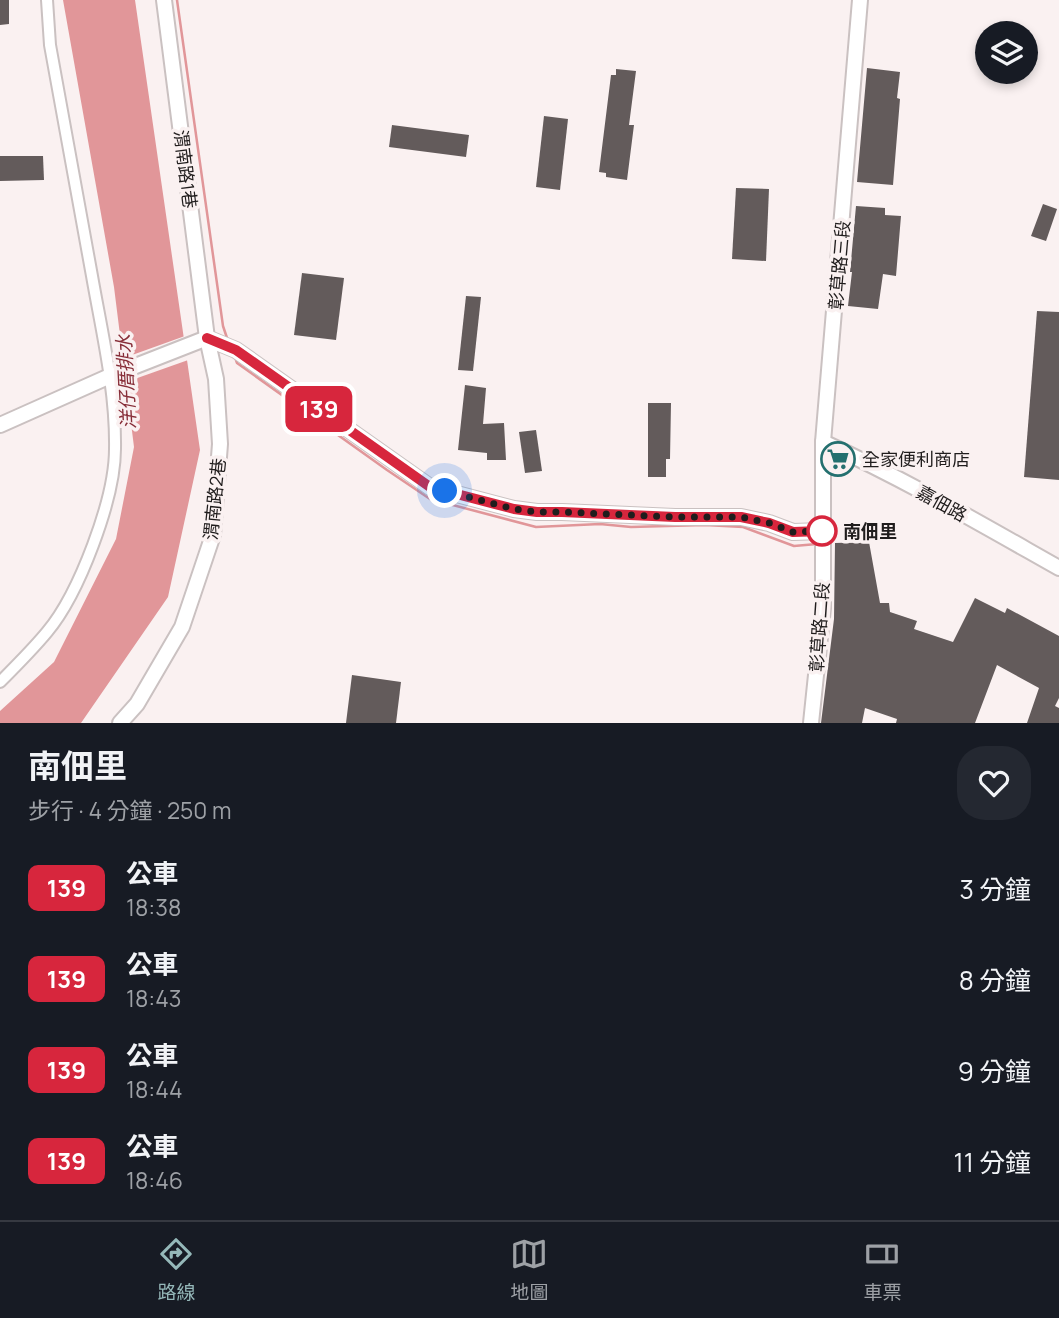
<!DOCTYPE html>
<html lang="zh-TW">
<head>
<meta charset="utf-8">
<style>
	:root { --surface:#171b24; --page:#242831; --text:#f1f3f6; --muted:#9ea1a6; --line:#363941; --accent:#95b8b9 }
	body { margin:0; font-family:Manrope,"Noto Sans TC",sans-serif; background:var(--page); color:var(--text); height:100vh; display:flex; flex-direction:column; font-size:26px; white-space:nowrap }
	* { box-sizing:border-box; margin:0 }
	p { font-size:23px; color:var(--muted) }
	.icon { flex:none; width:38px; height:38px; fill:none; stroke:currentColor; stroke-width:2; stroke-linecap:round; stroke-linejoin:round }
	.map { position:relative; height:723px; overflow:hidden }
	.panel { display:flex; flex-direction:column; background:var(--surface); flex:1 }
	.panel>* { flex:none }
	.badge { padding:0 14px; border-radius:10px; font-size:24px; line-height:46px }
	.controls { position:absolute; left:975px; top:21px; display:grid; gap:14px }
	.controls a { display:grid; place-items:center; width:63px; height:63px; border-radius:50%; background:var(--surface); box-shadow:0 4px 10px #0003; font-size:35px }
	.you { position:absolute; width:35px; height:35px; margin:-18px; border:5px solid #fff; border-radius:50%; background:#1a73e8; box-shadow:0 0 0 10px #1a73e833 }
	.map>.badge { position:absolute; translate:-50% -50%; box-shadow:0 0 0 4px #fff }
	.round { display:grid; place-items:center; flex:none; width:74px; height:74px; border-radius:28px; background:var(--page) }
	.overview { display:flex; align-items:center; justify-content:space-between; height:119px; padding:0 28px }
	h1 { font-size:33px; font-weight:700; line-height:52px }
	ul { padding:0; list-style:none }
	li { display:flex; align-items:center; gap:21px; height:91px; padding:0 28px }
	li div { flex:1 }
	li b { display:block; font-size:26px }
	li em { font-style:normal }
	li .badge { min-width:77px; font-weight:700; text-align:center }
	.menu { display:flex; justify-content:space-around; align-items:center; height:98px; border-top:2px solid var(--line); background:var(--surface); font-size:19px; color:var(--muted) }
	.menu a { display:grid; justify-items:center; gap:4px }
	.menu .selected { color:var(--accent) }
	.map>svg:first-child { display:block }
	.water { fill:#e19699 }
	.pier { fill:#faf1f1 }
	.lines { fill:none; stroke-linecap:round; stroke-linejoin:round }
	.stream { stroke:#e19699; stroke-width:2.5 }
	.building { fill:#635b5b }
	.minor-casing { stroke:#cac1c1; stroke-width:14 }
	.tertiary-casing { stroke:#cac1c1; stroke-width:18 }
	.minor { stroke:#fff; stroke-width:10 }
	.tertiary { stroke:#fff; stroke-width:14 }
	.line-casing { stroke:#fff; stroke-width:16 }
	.line { stroke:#d7263d; stroke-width:10 }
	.walk { stroke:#201d1d; stroke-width:7; stroke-dasharray:0 12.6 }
	.stop-dot { fill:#fff; stroke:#d7263d; stroke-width:3.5 }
	.labels { text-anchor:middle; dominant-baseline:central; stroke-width:7; stroke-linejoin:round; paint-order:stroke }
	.street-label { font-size:18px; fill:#201d1d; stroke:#faf1f1 }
	.poi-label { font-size:18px; fill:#201d1d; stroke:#faf1f1; text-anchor:start }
	.stop-label { font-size:18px; font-weight:bold; fill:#201d1d; stroke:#faf1f1; text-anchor:start }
	.water-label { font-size:19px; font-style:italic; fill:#872e38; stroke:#faf1f1 }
</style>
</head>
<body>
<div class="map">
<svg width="1059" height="723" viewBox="0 0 1059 723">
	<rect width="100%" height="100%" fill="#faf1f1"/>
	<path class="water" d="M63 0H135L200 450 168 597 81 723H0V711L54 662 116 539 134 447 114 287Z"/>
	<path class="pier" d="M185 336 191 359 129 381 121 359Z"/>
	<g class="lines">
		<g class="stream">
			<path d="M177 0 223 326 228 341"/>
			<path d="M235 357 237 363 387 470 430 499 536 527 600 524 631 527 705 525 743 527 794 546 817 544"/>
		</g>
	</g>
	<g class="building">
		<path d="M0 0H9V24L0 25Z"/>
		<path d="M867 68 900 72 897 98 900 99 893 185 857 182Z"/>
		<path d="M616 69 636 71 629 125H634L627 180 606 177V173L599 172 611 75H616Z"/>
		<path d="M544 116 568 119 560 190 536 187Z"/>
		<path d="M392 125 469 135 466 157 389 147Z"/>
		<path d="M0 156H43L44 180 0 181Z"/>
		<path d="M736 188 769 189 766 261 732 259Z"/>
		<path d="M1043 204 1057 209 1046 241 1031 236Z"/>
		<path d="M856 206 885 208V215L901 216 896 276 883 274 878 309 848 306 852 272H850Z"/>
		<path d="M302 273 344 278 336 340 294 335Z"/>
		<path d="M466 296 481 297 473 371 458 370Z"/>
		<path d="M1037 311 1059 312V480L1024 477Z"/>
		<path d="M465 385 486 388 483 424 504 423 506 460H487V453L458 450Z"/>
		<path d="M648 403H671L670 459H666V477H648Z"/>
		<path d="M536 430 542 471 525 473 519 432Z"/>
		<path d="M869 542 880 603H889L890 612 917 621 914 629 953 642 975 598 1005 613 1007 608 1059 636V698L1055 706 1059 708V723H1027L1039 688 997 665 975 723H896L897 719 865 708 862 723H821L834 619 835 543Z"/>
		<path d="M352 675 401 682 396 723H346Z"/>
	</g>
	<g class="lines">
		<g class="minor-casing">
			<path id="minor" d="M0 682C16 666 33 649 47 632 79 594 115 499 115 449 116 391 102 333 92 276 78 199 64 122 50 45L47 0"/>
		</g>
		<g class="tertiary-casing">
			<g id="tertiary">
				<path d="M207 338 236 350 430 487 514 509 537 512H562L675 517H741L769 523 793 532 822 531"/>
				<path d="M0 425 110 376 207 338"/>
				<path d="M823 442C904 479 981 524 1059 568"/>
				<path d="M120 723 137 704 182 627 213 535 220 444 216 379 207 338 164 0"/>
				<path d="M811 723 823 608V442L860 0"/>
			</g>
		</g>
		<use href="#minor" class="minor"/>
		<use href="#tertiary" class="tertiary"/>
	</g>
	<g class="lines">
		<g class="line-casing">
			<path id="line" d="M207 338 236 350 430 487 514 509 537 512H562L675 517H741L769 523 793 532 822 531"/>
		</g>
		<use href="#line" class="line"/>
		<path class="walk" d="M445 491 514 509 537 512H562L675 517H741L769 523 793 532 822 531"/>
	</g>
	<defs>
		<g id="supermarket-ring" transform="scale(1.75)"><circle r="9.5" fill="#faf1f1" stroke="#24706f" stroke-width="1.5"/><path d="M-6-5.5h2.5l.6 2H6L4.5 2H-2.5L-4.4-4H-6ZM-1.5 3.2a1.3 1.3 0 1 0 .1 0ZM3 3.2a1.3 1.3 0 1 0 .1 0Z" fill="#24706f"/></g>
	</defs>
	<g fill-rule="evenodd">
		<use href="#supermarket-ring" x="838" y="459"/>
	</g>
	<circle class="stop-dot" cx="822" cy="531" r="14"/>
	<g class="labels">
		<g class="street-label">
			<text transform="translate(186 169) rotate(83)">渭南路1巷</text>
			<text transform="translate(839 265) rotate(-85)">彰草路三段</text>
			<text transform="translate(214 499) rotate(-84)">渭南路2巷</text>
			<text transform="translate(942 503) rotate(29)">嘉佃路</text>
			<text transform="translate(819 627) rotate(-86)">彰草路二段</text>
		</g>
		<g class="poi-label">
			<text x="862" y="459">全家便利商店</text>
		</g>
		<g class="stop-label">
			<text x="843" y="531">南佃里</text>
		</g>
		<g class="water-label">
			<text transform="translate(126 382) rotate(-93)">洋仔厝排水</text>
		</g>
	</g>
</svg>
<div class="controls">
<a><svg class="icon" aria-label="layers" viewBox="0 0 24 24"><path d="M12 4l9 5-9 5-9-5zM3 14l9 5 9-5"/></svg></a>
</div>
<div class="you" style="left:445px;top:491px"></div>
<b class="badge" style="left:319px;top:409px;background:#d7263d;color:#fff">139</b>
</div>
<section class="panel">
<div class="overview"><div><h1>南佃里</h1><p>步行 · 4 分鐘 · 250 m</p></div><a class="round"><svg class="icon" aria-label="heart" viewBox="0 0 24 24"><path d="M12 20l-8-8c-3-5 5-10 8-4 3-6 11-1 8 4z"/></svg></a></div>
<ul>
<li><span class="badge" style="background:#d7263d;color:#fff">139</span><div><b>公車</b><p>18:38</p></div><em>3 分鐘</em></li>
<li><span class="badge" style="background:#d7263d;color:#fff">139</span><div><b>公車</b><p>18:43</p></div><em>8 分鐘</em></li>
<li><span class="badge" style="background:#d7263d;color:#fff">139</span><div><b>公車</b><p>18:44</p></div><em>9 分鐘</em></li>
<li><span class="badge" style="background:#d7263d;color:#fff">139</span><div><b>公車</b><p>18:46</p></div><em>11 分鐘</em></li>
</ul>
</section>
<nav class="menu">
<a class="selected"><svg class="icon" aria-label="directions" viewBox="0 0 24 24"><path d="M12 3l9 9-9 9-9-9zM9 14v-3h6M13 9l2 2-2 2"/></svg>路線</a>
<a><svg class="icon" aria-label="map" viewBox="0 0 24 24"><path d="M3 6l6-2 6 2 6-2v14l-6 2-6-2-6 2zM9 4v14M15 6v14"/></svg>地圖</a>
<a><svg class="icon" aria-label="tickets" viewBox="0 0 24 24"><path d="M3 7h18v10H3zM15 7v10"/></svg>車票</a>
</nav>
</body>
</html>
